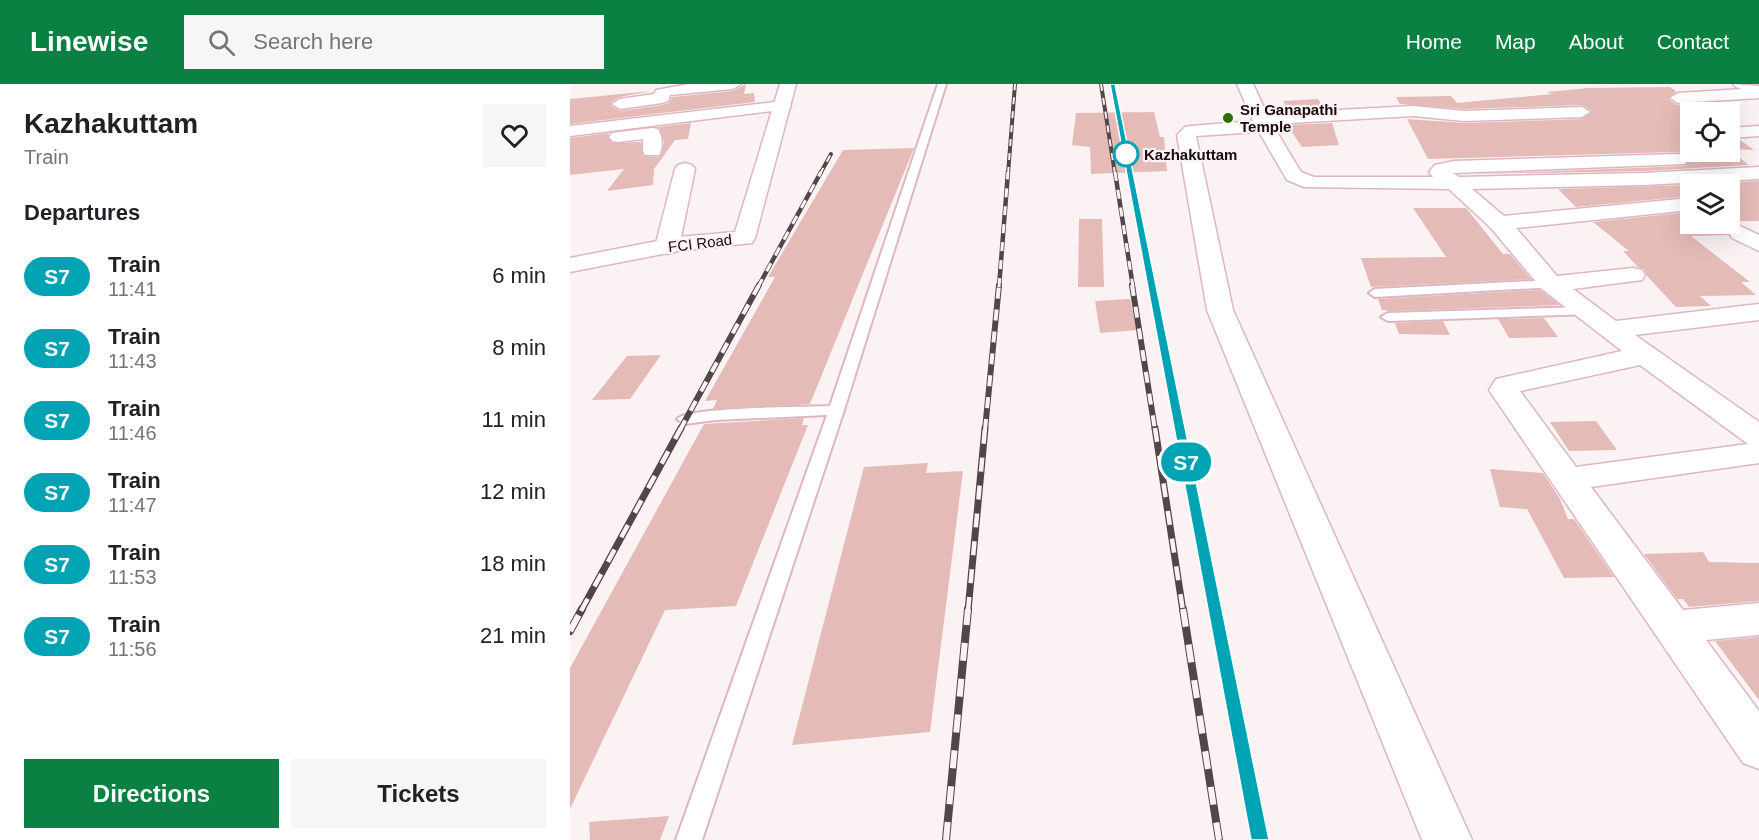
<!DOCTYPE html>
<html lang="en">
<head>
<meta charset="utf-8">
<style>
	:root { --surface:#fff; --page:#f6f6f6; --text:#202124; --muted:#757577; --accent:#0b8043 }
	body { margin:0; font-family:Arial,sans-serif; background:var(--page); color:var(--text); height:100vh; display:flex; flex-direction:column; font-size:22px; white-space:nowrap }
	* { box-sizing:border-box; margin:0 }
	p { font-size:20px; color:var(--muted) }
	.icon { flex:none; width:33px; height:33px; fill:none; stroke:currentColor; stroke-width:2; stroke-linecap:round; stroke-linejoin:round }
	.map { position:relative; flex:1; overflow:hidden }
	.details { display:flex; flex-direction:column; background:var(--surface); width:570px }
	.details>* { flex:none }
	.badge { padding:0 12px; border-radius:20px; font-size:21px; line-height:39px }
	.buttons { position:absolute; left:1110px; top:18px; display:grid; gap:12px }
	.buttons a { display:grid; place-items:center; width:60px; height:60px; border-radius:0px; background:var(--surface); box-shadow:0 6px 24px #0002; font-size:30px }
	.map>.badge { position:absolute; translate:-50% -50%; box-shadow:0 0 0 3px #fff }
	h2 { padding:0 24px; font-size:22px; line-height:54px }
	.round { display:grid; place-items:center; flex:none; width:63px; height:63px; border-radius:0px; background:var(--page) }
	.head { display:flex; align-items:center; justify-content:space-between; height:102px; padding:0 24px }
	h1 { font-size:28px; font-weight:600; line-height:45px }
	.cta { display:flex; gap:12px; margin-top:auto; padding:12px 24px }
	.cta a { flex:1; height:69px; border-radius:0px; background:var(--accent); color:#fff; font-size:24px; font-weight:600; line-height:69px; text-align:center }
	.cta a+a { background:var(--page); color:var(--text) }
	ul { padding:0; list-style:none }
	li { display:flex; align-items:center; gap:18px; height:72px; padding:0 24px }
	li div { flex:1 }
	li b { display:block; font-size:22px }
	li em { font-style:normal }
	li .badge { min-width:66px; font-weight:700; text-align:center }
	header { display:flex; align-items:center; gap:36px; box-sizing:border-box; height:84px; padding:0 30px; background:var(--accent); color:#fff }
	header strong { font-size:28px }
	nav { display:flex; gap:33px; margin-inline-start:auto; font-size:21px }
	.search { width:420px; height:54px; background:var(--page); display:flex; align-items:center; gap:15px; box-sizing:border-box; padding:0 21px; border-radius:0px; color:var(--muted); font-size:22px }
	main { display:flex; flex:1; min-height:0 }
	.map>svg:first-child { display:block }
	.building { fill:#e5bbb7 }
	.lines { fill:none; stroke-linecap:round; stroke-linejoin:round }
	.lane-casing { stroke:#deb6c2; stroke-width:4 }
	.street-casing { stroke:#deb6c2; stroke-width:3 }
	.secondary-casing { stroke:#deb6c2; stroke-width:3 }
	.lane { fill:#fff; fill-rule:evenodd }
	.street { fill:#fff; fill-rule:evenodd }
	.secondary { fill:#fff; fill-rule:evenodd }
	.rail-far4-casing { stroke:#52464b; stroke-width:4 }
	.rail-far3-casing { stroke:#52464b; stroke-width:4.5 }
	.rail-far2-casing { stroke:#52464b; stroke-width:6 }
	.rail-far1-casing { stroke:#52464b; stroke-width:7 }
	.rail-casing { stroke:#52464b; stroke-width:8 }
	.rail-far4 { stroke:#fbf2f4; stroke-width:2; stroke-dasharray:7; stroke-linecap:butt }
	.rail-far3 { stroke:#fbf2f4; stroke-width:3; stroke-dasharray:9; stroke-linecap:butt }
	.rail-far2 { stroke:#fbf2f4; stroke-width:4; stroke-dasharray:11; stroke-linecap:butt }
	.rail-far1 { stroke:#fbf2f4; stroke-width:4.5; stroke-dasharray:14; stroke-linecap:butt }
	.rail { stroke:#fbf2f4; stroke-width:6; stroke-dasharray:18; stroke-linecap:butt }
	.line { fill:#00a3b4; stroke:#fff; stroke-width:1.5 }
	.poi-dot { fill:#306e00; stroke:#fbf2f4; stroke-width:2 }
	.stop-dot { fill:#fff; stroke:#00a3b4; stroke-width:3 }
	.labels { text-anchor:middle; dominant-baseline:central; stroke-width:4.5; stroke-linejoin:round; paint-order:stroke }
	.far-poi-label { font-size:15px; font-weight:bold; fill:#180b10; stroke:#fbf2f4; text-anchor:start }
	.far-stop-label { font-size:15px; font-weight:bold; fill:#180b10; stroke:#fbf2f4; text-anchor:start }
	.far-street-label { font-size:15px; fill:#180b10; stroke:#fbf2f4 }
</style>
</head>
<body>
<header>
<strong>Linewise</strong>
<div class="search"><svg class="icon" aria-label="search" viewBox="0 0 24 24"><circle cx="10" cy="10" r="6"/><path d="M15 15l6 6"/></svg>Search here</div>
<nav><a>Home</a><a>Map</a><a>About</a><a>Contact</a></nav>
</header>
<main>
<section class="details">
<div class="head"><div><h1>Kazhakuttam</h1><p>Train</p></div><a class="round"><svg class="icon" aria-label="heart" viewBox="0 0 24 24"><path d="M12 20l-8-8c-3-5 5-10 8-4 3-6 11-1 8 4z"/></svg></a></div>
<h2>Departures</h2>
<ul>
<li><span class="badge" style="background:#00a3b4;color:#fff">S7</span><div><b>Train</b><p>11:41</p></div><em>6 min</em></li>
<li><span class="badge" style="background:#00a3b4;color:#fff">S7</span><div><b>Train</b><p>11:43</p></div><em>8 min</em></li>
<li><span class="badge" style="background:#00a3b4;color:#fff">S7</span><div><b>Train</b><p>11:46</p></div><em>11 min</em></li>
<li><span class="badge" style="background:#00a3b4;color:#fff">S7</span><div><b>Train</b><p>11:47</p></div><em>12 min</em></li>
<li><span class="badge" style="background:#00a3b4;color:#fff">S7</span><div><b>Train</b><p>11:53</p></div><em>18 min</em></li>
<li><span class="badge" style="background:#00a3b4;color:#fff">S7</span><div><b>Train</b><p>11:56</p></div><em>21 min</em></li>
</ul>
<div class="cta"><a>Directions</a><a>Tickets</a></div>
</section>
<div class="map">
<svg width="1189" height="756" viewBox="0 0 1189 756">
	<rect width="100%" height="100%" fill="#fbf2f4"/>
	<g class="building">
		<path d="M176 0 174 10 184 9 185 18 0 40V15L81 7 50 13 41 18V22L50 27 93 21 99 19 102 13 163 7Z"/>
		<path d="M1100 3 1106 7 1098 15 1107 21 1141 19 1157 28H1120V68L1160 66 1179 81 1073 87 905 90 1115 82 1119 75 1116 70 1108 68 858 75 837 35 894 39 1012 35 1022 27 1012 21 894 25 830 20 826 13 881 12 887 19 982 10 977 8 1018 4Z"/>
		<path d="M748 15 754 25 718 27 713 17Z"/>
		<path d="M584 28 590 53H594L597 87 521 90 520 63 502 61 506 29Z"/>
		<path d="M121 39 118 55 105 56 84 85 83 101 37 107 54 85 0 91V54L39 49 37 53 42 59 71 58 73 72 89 73 92 69 94 58 89 43Z"/>
		<path d="M762 39 769 61 732 63 717 41Z"/>
		<path d="M1160 56H1170L1184 66 1160 65Z"/>
		<path d="M344 64 240 320 143 325 147 316 135 317 205 193H198L273 66Z"/>
		<path d="M1189 97V137H1160V100H1126Z"/>
		<path d="M1120 101V112L1006 123 988 105Z"/>
		<path d="M843 124H896L933 170H940L961 195 801 203 791 174 876 173Z"/>
		<path d="M1120 128V140H1156L1160 143 1158 151 1121 152 1180 198H1171L1186 211 1130 212 1141 222 1106 223 1077 192 1074 185 1068 183 1053 167H1059L1023 138Z"/>
		<path d="M509 135H532L534 203H508Z"/>
		<path d="M970 206 990 221 821 227 812 226 808 215Z"/>
		<path d="M560 215 567 246 530 249 525 217Z"/>
		<path d="M974 234 988 253 939 254 928 235Z"/>
		<path d="M873 237 880 251 829 250 825 239Z"/>
		<path d="M91 271 60 315 22 316 57 272Z"/>
		<path d="M234 334 232 341H238L166 522 95 526 0 725V584L134 340Z"/>
		<path d="M1026 337 1047 366 999 367 980 338Z"/>
		<path d="M358 379 356 389 393 387 360 648 222 661 294 383Z"/>
		<path d="M920 385 973 389 990 415 998 435H1004L1044 493 994 494 957 425 930 423Z"/>
		<path d="M1133 468 1139 478 1189 479V517L1119 523 1113 515H1107L1074 470Z"/>
		<path d="M1189 553V616L1145 557Z"/>
		<path d="M99 732 90 756H20L19 738Z"/>
	</g>
	<g class="lines">
		<g class="lane-casing">
			<g id="lane">
				<path d="M368 0H376L274 326 132 756H106L257 331 145 336 115 340 107 335C117 323 237 323 260 322Z"/>
				<path d="M981 196 987 200 985 203 805 213 799 209 805 205Z"/>
				<path d="M1014 223 1020 227 1019 230 818 237 811 233 818 229Z"/>
			</g>
		</g>
		<g class="street-casing">
			<g id="street">
				<path d="M119 0H171L163 5 100 11 98 17 92 19 50 25 42 20 50 15 84 10 86 6Z"/>
				<path d="M667 0H683L697 30 843 22 894 27 1012 23 1020 28 1012 33 894 37 843 32 702 40 731 88 744 93H863L859 88 865 81 884 77 1108 70 1115 72 1117 76 1115 80 883 89 889 93 1073 89 1189 83V95L1073 101 902 105 934 132 1120 114V126L946 144 987 192 1063 184 1072 186 1075 191 1072 196 1003 205 1046 237 1189 220V236L1065 251 1189 338V379L1021 403 1113 526 1189 519V551L1136 556 1189 627V685L1173 679 919 306 926 295 1052 267 972 205 921 144 879 105 734 103 717 96 689 48 626 52 663 226 902 756H852L637 226 607 51 615 43 621 42 683 37ZM1070 281 1178 360 1006 383 950 307Z"/>
				<path d="M1189 4V14L1108 19 1100 14 1108 9Z"/>
				<path d="M213 17 219 19 221 22 219 25 0 52V42Z"/>
				<path d="M1189 42V52L1160 54V44Z"/>
				<path d="M82 44 88 45C93 52 93 65 89 71H75L73 67V55L48 58 42 57 39 53 42 49Z"/>
				<path d="M115 79 122 81 125 85 109 163 105 168 97 170 89 168 85 163 105 85 108 81Z"/>
				<path d="M1170 142 1189 151V167L1162 154 1159 149 1162 144Z"/>
			</g>
		</g>
		<g class="secondary-casing">
			<g id="secondary">
				<path d="M210 0H226L185 154 182 159 108 167 0 188V174L108 153 165 148Z"/>
				<path d="M1163 0 1189 2V13L1166 3Z"/>
			</g>
		</g>
		<use href="#lane" class="lane"/>
		<use href="#street" class="street"/>
		<use href="#secondary" class="secondary"/>
		<g class="rail-far4-casing">
			<g id="rail-far4">
				<path d="M531 0 545 90"/>
				<path d="M543 0 560 90"/>
				<path d="M250 90 261 70"/>
				<path d="M438 90 445 0"/>
			</g>
		</g>
		<g class="rail-far3-casing">
			<g id="rail-far3">
				<path d="M545 88 563 203"/>
				<path d="M560 88 582 203"/>
				<path d="M188 203 251 88"/>
				<path d="M429 203 438 88"/>
			</g>
		</g>
		<g class="rail-far2-casing">
			<g id="rail-far2">
				<path d="M562 201 585 346"/>
				<path d="M582 201 610 346"/>
				<path d="M110 346 189 201"/>
				<path d="M415 346 429 201"/>
			</g>
		</g>
		<g class="rail-far1-casing">
			<g id="rail-far1">
				<path d="M585 344 613 527"/>
				<path d="M610 344 645 527"/>
				<path d="M11 527 111 344"/>
				<path d="M398 527 415 344"/>
			</g>
		</g>
		<g class="rail-casing">
			<g id="rail">
				<path d="M613 525 649 756"/>
				<path d="M645 525 690 756"/>
				<path d="M0 547 12 525"/>
				<path d="M376 756 398 525"/>
			</g>
		</g>
		<use href="#rail-far4" class="rail-far4"/>
		<use href="#rail-far3" class="rail-far3"/>
		<use href="#rail-far2" class="rail-far2"/>
		<use href="#rail-far1" class="rail-far1"/>
		<use href="#rail" class="rail"/>
	</g>
	<path class="line" d="M540 0H545L699 756H681Z"/>
	<circle class="poi-dot" cx="658" cy="34" r="6"/>
	<circle class="stop-dot" cx="556" cy="70" r="12"/>
	<g class="labels">
		<g class="far-poi-label">
			<text x="670" y="25">Sri Ganapathi<tspan x="670" dy="17">Temple</tspan></text>
		</g>
		<g class="far-stop-label">
			<text x="574" y="70">Kazhakuttam</text>
		</g>
		<g class="far-street-label">
			<text transform="translate(130 159) rotate(-7)">FCI Road</text>
		</g>
	</g>
</svg>
<div class="buttons">
<a><svg class="icon" aria-label="locate" viewBox="0 0 24 24"><circle cx="12" cy="12" r="6"/><path d="M12 2v4M12 18v4M2 12h4M18 12h4"/></svg></a>
<a><svg class="icon" aria-label="layers" viewBox="0 0 24 24"><path d="M12 4l9 5-9 5-9-5zM3 14l9 5 9-5"/></svg></a>
</div>
<b class="badge" style="left:616px;top:378px;background:#00a3b4;color:#fff">S7</b>
</div>
</main>
</body>
</html>
